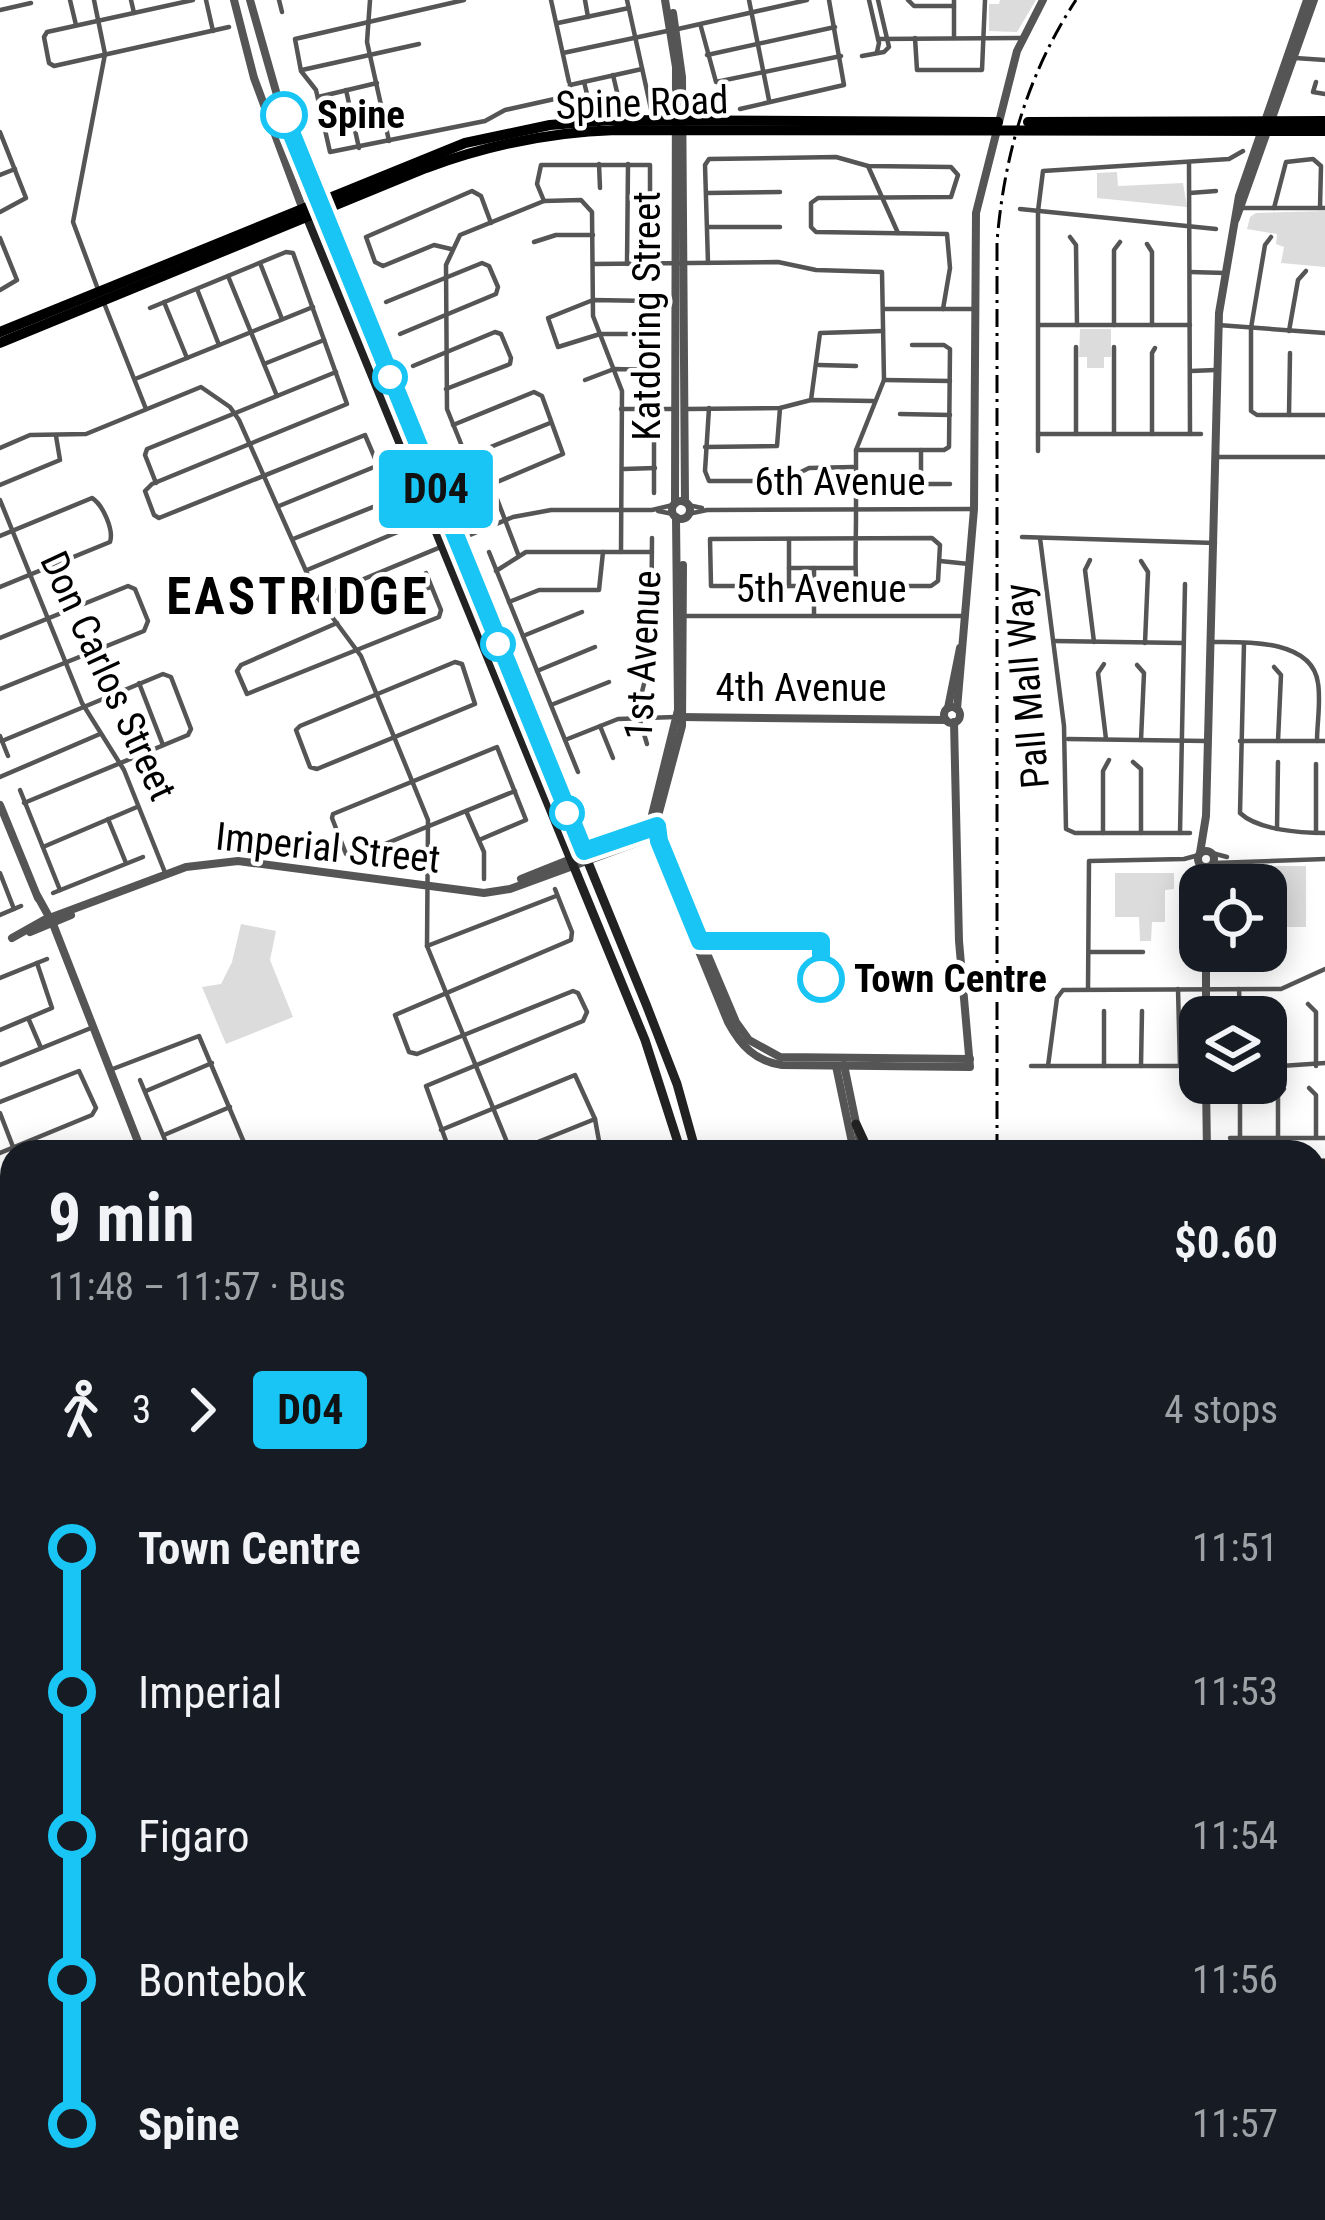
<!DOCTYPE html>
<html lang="en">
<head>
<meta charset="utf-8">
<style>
	:root { --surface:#171b24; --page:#242831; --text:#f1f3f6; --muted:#9ea1a6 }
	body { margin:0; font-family:"Roboto Condensed",sans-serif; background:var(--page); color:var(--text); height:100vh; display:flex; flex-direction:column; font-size:45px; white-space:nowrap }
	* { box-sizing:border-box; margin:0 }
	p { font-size:39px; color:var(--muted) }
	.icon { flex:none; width:66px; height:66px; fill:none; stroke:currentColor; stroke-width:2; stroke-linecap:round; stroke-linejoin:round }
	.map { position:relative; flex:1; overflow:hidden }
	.side { position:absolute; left:0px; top:1140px; width:1326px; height:1080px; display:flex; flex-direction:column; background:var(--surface); border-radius:36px 36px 0 0; box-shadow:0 6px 30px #0003 }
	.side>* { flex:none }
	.badge { padding:0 24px; border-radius:9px; font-size:42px; line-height:78px }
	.tools { position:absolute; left:1179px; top:864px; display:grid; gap:24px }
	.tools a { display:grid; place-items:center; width:108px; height:108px; border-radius:24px; background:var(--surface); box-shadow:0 6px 30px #0003; font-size:60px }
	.map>.badge { position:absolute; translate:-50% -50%; box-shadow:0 0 0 6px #fff }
	.legs { display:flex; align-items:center; gap:18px; height:132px; padding:0 48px; font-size:39px }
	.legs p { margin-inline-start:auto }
	.head { display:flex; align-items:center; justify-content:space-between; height:204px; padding:0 48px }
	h1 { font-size:66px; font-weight:700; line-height:90px }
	ul { padding:0 48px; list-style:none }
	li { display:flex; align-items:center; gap:42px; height:144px; font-size:45px }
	li i { display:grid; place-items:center; width:18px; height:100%; margin:0 15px; background:currentColor }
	li i::after { content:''; width:30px; height:30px; margin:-15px; border:9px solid; border-radius:50%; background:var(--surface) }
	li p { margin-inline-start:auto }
	li:first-child i { background:linear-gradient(#0000 50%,currentColor 0) }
	li:last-child i { background:linear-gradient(currentColor 50%,#0000 0) }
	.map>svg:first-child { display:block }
	.green { fill:#dcdcdc }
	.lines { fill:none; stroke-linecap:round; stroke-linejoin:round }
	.minor { stroke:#555; stroke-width:4.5 }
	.tertiary { stroke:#555; stroke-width:8 }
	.secondary { stroke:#222; stroke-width:9 }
	.primary { stroke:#000; stroke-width:10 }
	.rail { stroke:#000; stroke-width:3; stroke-dasharray:18 6 3 6; stroke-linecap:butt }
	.line-1-casing { stroke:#fff; stroke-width:27 }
	.line-1 { stroke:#18c5f4; stroke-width:18 }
	.stop-1-dot { fill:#fff; stroke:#18c5f4; stroke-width:6 }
	.labels { text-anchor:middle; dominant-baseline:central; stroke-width:9; stroke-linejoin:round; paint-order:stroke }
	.street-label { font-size:39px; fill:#000; stroke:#fff }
	.stop-label { font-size:39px; font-weight:bold; fill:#000; stroke:#fff; text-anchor:start }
	.district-label { font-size:51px; font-weight:bold; letter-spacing:3px; fill:#000; stroke:#fff }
</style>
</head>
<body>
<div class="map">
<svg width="1325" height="2220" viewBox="0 0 1325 2220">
	<rect width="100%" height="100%" fill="#fff"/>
	<g class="green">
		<path d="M1000 0H1036L1017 32 989 31V4H999Z"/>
		<path d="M1117 172 1118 186 1183 183 1187 207 1097 198V173Z"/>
		<path d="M1325 211V267L1281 263 1284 247 1276 244 1277 234 1247 229 1250 217 1256 213Z"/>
		<path d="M1080 329H1111V357H1104V368H1087V357H1079Z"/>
		<path d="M1225 866H1306V927H1266V885H1220V871Z"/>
		<path d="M1115 873H1174V889L1165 890V922H1152L1151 941H1140L1139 917H1115Z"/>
		<path d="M241 924 276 931 270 960 293 1017 226 1044 202 987 221 984 232 962Z"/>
		<path d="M734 2208H783L778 2220H733Z"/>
	</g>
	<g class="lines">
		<g class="minor">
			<path d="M70 0 76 25"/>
			<path d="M94 0 105 54 73 222 99 292"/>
			<path d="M131 0 134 13"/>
			<path d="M193 0 47 32 44 37 49 63 54 66 229 27"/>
			<path d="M206 0 213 31"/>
			<path d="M279 0 282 12"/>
			<path d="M370 0 367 42 389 141"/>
			<path d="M464 0 295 39 301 71 316 90 330 152 485 121 505 110 568 96 570 85 642 69"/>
			<path d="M551 0 569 82"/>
			<path d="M585 0 588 17"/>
			<path d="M627 0 651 109"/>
			<path d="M749 0 769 100"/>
			<path d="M869 0 879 43 877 52"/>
			<path d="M908 0 914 6H954"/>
			<path d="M0 10 31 3"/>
			<path d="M558 23 629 8"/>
			<path d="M701 27 716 82 841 56"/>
			<path d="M678 29 807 0"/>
			<path d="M915 38 917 70H982L985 0"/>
			<path d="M954 38V0"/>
			<path d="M878 39 1022 38"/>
			<path d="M563 53 667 31"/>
			<path d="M707 55 835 27"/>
			<path d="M862 56 884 52 889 47 878 0"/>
			<path d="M1295 58 1325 60"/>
			<path d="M302 70 419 44"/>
			<path d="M613 75 621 109"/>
			<path d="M584 82 591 110"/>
			<path d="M1316 82 1313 92 1325 94"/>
			<path d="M346 90 359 148"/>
			<path d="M318 97 377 83"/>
			<path d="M740 109 844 85 829 0"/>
			<path d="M0 132 26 198 0 212"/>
			<path d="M599 164 600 188"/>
			<path d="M1189 164 1190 434"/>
			<path d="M868 166 898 233"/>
			<path d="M0 175 15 169"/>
			<path d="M707 193 780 192"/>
			<path d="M1190 193 1216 191"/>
			<path d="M544 201 537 184 541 165H650V196L628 198"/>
			<path d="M1241 208H1325"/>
			<path d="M1274 208 1286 162 1313 159 1321 166 1320 208"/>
			<path d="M1020 209 1216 229"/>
			<path d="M708 227H780"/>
			<path d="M1070 237 1076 245 1077 325"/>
			<path d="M1271 237 1265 245 1251 328V411L1257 415H1325"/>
			<path d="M0 238 17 280 0 290"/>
			<path d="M534 242 556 235H593"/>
			<path d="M1147 244 1152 252V325"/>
			<path d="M451 249 434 245 383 266 375 262 366 237 472 191 481 196 491 223"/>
			<path d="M260 263 282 319"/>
			<path d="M708 263 705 165 709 159 836 157 868 166 951 167 958 175 951 197 818 198 811 203V227L816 232 947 234 950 268 943 309"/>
			<path d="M593 264 778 262 816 270 882 272 884 380 856 450V516C856 537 855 558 856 578L864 586H931L938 581 940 545 932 538C858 539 784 539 710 539L711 586H814"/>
			<path d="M627 264 628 164"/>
			<path d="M1190 272 1226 273"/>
			<path d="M228 276 277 396"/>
			<path d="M197 289 219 345"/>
			<path d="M593 300 650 301 654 305V331L648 334H600L558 347 548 318Z"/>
			<path d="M164 302 187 358"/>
			<path d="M386 302 482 263 489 266 498 287 496 294 400 334"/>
			<path d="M104 303 146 409"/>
			<path d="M150 308 286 252 293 253 347 404 152 484 145 491 154 515 159 518 365 435 405 529 307 570"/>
			<path d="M885 309H974"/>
			<path d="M1040 325H1190"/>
			<path d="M1114 325V250L1120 242"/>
			<path d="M1218 325 1325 333"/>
			<path d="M1289 331 1298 280 1306 271"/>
			<path d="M1076 347V434"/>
			<path d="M264 364 324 340"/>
			<path d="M819 365 856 366"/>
			<path d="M413 366 495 332 501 334 511 358 510 364 446 389"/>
			<path d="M1191 371 1215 370"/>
			<path d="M135 379 313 307"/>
			<path d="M585 380 614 369 654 370"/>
			<path d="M884 380 950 381"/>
			<path d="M811 400 820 333 883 331"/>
			<path d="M709 408 705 471 709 481H783L809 468 853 467"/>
			<path d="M621 409H676"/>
			<path d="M654 409V493"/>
			<path d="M687 409 780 408 811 400 873 401"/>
			<path d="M900 414 950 415"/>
			<path d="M1289 415 1290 353"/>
			<path d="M453 425 534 392 542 396 563 454 490 485"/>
			<path d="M1038 434H1201"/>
			<path d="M1114 434V347"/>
			<path d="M1152 434V353L1155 348"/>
			<path d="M705 447 777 446 780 408"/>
			<path d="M0 448 30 435 86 434 201 387 230 407 239 420 318 598 361 656 428 820 427 946 511 1152"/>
			<path d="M856 450H944L949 447 950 349 944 345H912"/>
			<path d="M921 450V485"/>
			<path d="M1038 451V211L1043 171 1229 159 1243 151"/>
			<path d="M466 457 550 423"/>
			<path d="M1217 457H1325"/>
			<path d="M624 469 655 468"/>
			<path d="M156 483 145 455 147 449 336 372"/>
			<path d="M886 484H950"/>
			<path d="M0 485 60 460 56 436"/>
			<path d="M0 500 82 703 124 770 166 875"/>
			<path d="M688 505 702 508"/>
			<path d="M279 506 379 465"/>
			<path d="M658 511 673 514"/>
			<path d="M688 514 707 510 974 509"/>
			<path d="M0 536 92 498C103 505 114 530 110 542L0 587"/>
			<path d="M1022 537 1215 543"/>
			<path d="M1040 538 1064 726 1066 829 1075 833H1190"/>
			<path d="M293 539 393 499"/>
			<path d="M789 539V586"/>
			<path d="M489 552 578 772"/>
			<path d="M518 554 494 491 472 471 447 409 446 265 460 235 544 201 581 200 592 212 593 316 622 391 621 552"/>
			<path d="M1090 560 1085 570 1094 642"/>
			<path d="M940 561 969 564"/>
			<path d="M1141 561 1148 572 1145 643"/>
			<path d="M789 568H855"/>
			<path d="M814 568V616"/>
			<path d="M496 571 526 552H652"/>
			<path d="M359 579 373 608 431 587"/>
			<path d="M318 598 513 517 551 510H652L673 505"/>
			<path d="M509 602 539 590H599L603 552"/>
			<path d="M682 616H964"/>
			<path d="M337 623 241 665 237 671 247 694 439 617 441 610 426 573"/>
			<path d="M523 636 582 612"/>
			<path d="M0 638 128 586 135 589 148 621 144 631 0 689"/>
			<path d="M1054 641 1183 643"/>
			<path d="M1210 642C1243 642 1312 638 1318 683 1321 702 1317 723 1317 741"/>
			<path d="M1244 643 1240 813C1258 830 1300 833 1325 833"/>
			<path d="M455 662 462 664 475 704 317 769 310 767 296 730 300 726Z"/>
			<path d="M1104 664 1098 673 1106 739"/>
			<path d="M1137 665 1144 673 1141 740"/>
			<path d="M1274 667 1281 675 1278 741"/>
			<path d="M537 671 595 647"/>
			<path d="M139 683 163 745"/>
			<path d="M551 705 609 682"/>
			<path d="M600 726 613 758"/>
			<path d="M0 736 8 756"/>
			<path d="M1068 739 1206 741"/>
			<path d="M565 740 618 719 675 717"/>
			<path d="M2 741 163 674 171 677 191 729 188 735 24 803"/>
			<path d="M1240 741H1325"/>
			<path d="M647 744 637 711 651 657 652 538"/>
			<path d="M1133 762 1141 769V833"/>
			<path d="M0 777 100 734"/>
			<path d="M20 790 60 890"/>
			<path d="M466 811 484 852V879"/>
			<path d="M108 819 126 863"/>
			<path d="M1277 829 1278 762"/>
			<path d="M1103 833V771L1109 760"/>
			<path d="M1180 833 1185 584"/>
			<path d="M1316 833V764"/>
			<path d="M479 840 526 820 497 747 333 814 332 818 346 854 353 857 515 791"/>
			<path d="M43 847 137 807"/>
			<path d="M1212 853 1227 857"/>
			<path d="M1214 863 1325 859"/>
			<path d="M0 873 14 909"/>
			<path d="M53 893 143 857"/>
			<path d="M0 915 21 906"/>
			<path d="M427 946 556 896"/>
			<path d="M1089 952H1143"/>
			<path d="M0 978 47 959"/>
			<path d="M1088 989 1089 861 1184 859 1199 855"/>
			<path d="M1178 989 1180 1066"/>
			<path d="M1239 989 1240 1017"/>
			<path d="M1308 1004 1316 1012V1066"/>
			<path d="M29 1020 41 1048"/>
			<path d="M0 1030 52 1008 37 963"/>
			<path d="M0 1065 91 1028"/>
			<path d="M1031 1066H1189"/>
			<path d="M1048 1066 1057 998 1063 990 1281 989 1325 969"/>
			<path d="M1104 1066V1011"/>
			<path d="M1141 1066 1142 1011"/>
			<path d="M1266 1067 1325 1063"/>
			<path d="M1278 1067V1021L1283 1011"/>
			<path d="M110 1070 199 1036 248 1152"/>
			<path d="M140 1080 170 1152"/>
			<path d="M1240 1083V1138"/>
			<path d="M1309 1088 1316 1095V1138"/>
			<path d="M146 1091 212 1063"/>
			<path d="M0 1102 79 1071 96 1108 92 1115 0 1153"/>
			<path d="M0 1113 15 1152"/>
			<path d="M441 1130 575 1075 595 1119 601 1152"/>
			<path d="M164 1135 230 1107"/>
			<path d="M1230 1138H1325"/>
			<path d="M1278 1138V1096L1284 1089"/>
			<path d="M450 1152 426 1086 583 1021 587 1012 578 993 573 991 417 1054 409 1052 395 1015 571 940 572 932 555 889"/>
			<path d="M513 1152 595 1119"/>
			<path d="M1314 1198 1325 1201"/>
			<path d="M1314 1225 1317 1570"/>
			<path d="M0 1263H12"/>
			<path d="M0 1310H12"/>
			<path d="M0 1358H12"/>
			<path d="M0 1405H12"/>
			<path d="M0 1438H12"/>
			<path d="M0 1472H12"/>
			<path d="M0 1519H12"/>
			<path d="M0 1557H12"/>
			<path d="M0 1594H12"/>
			<path d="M1314 1612H1325"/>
			<path d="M0 1631H12"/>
			<path d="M0 1668H12"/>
			<path d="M1314 1703H1325"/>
			<path d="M0 1706H12"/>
			<path d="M0 1743H12"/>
			<path d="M1314 1776 1325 1773"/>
			<path d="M0 1780 12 1781"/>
			<path d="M1317 1799 1325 1801"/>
			<path d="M12 1819 4 1825 12 1856"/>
			<path d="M1314 1856H1325"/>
			<path d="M1314 1927 1325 1924"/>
			<path d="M1314 1956 1325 1957"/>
			<path d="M1314 2085 1325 2083"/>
			<path d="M1314 2126 1325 2131"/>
			<path d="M1321 2161 1325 2150"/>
			<path d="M1314 2194 1325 2198"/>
			<path d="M291 2208 289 2213 313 2220"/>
			<path d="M455 2208 498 2220"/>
			<path d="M942 2208V2220"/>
			<path d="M959 2208V2220"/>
			<path d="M1194 2208V2220"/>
			<path d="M1242 2208 1274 2220"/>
			<path d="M595 2211 628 2220"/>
			<path d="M440 2220 443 2208"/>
			<path d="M516 2220 520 2208"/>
			<path d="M552 2220 556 2208"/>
			<path d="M860 2220V2208"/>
			<path d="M1275 2220 1279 2208"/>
		</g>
		<g class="tertiary">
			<path d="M234 0 254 78 302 207"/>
			<path d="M250 0 277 95 318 202"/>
			<path d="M665 0 676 67 675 503"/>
			<path d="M673 13 682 77 685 502"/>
			<path d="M1236 219 1314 0"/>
			<circle cx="681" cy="510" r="9"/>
			<path d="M676 517 678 710 652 815 651 834 728 1022C741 1046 755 1061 782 1065L970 1067 959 941 954 722"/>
			<path d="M683 565 682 726 658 816 657 835 736 1022 749 1040 780 1057 970 1059"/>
			<circle cx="952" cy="715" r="8"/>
			<path d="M948 708 960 648"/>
			<path d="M957 709 974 509 976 213 1017 51 1043 0"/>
			<path d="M679 717 946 720"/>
			<path d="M0 805 38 898"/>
			<circle cx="1206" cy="859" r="8"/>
			<path d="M1200 853 1206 816 1219 313 1239 196 1307 0"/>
			<path d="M521 879 651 827"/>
			<path d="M1206 885 1212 866"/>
			<path d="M38 897 53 924 142 1152"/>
			<path d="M30 932 71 915"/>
			<path d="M12 938 44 920 186 867 238 861 484 893 510 889 655 836"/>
			<path d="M1206 951V1017"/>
			<path d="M844 1065 862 1152"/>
			<path d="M836 1066 854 1152"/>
			<path d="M1206 1083 1207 1152"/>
			<path d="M1147 2220V2208"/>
			<path d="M1152 2220V2208"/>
		</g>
		<g class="secondary">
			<path d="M320 207 646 1004 677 1084 696 1152"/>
			<path d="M305 212 645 1040 681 1152"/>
			<path d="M856 1124 869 1152"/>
			<path d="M1314 1163H1325"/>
			<path d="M1314 1172H1325"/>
			<path d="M0 1884H12"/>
			<path d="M1314 1884H1325"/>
			<path d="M0 1893H12"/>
			<path d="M1314 1895H1325"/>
			<path d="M701 2208V2220"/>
			<path d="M715 2208V2220"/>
		</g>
		<g class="primary">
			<path d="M1028 122 1325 121"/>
			<path d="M0 332 465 143 550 125 611 120 998 122"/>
			<path d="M0 343 426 168C488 145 550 132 616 130L1325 131"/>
		</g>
		<g class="rail">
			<path d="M997 1152V242C1004 155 1028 73 1076 0"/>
			<path d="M1004 2220V2208"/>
		</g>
	</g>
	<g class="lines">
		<g class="line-1-casing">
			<path id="line-1" d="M284 115 584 851 657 826 659 841 700 941H821V979"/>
		</g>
		<use href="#line-1" class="line-1"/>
	</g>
	<g class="stop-1-dot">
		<circle cx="284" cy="115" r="21"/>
		<circle cx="390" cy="377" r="15"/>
		<circle cx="498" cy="644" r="15"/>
		<circle cx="567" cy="813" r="15"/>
		<circle cx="821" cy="979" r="21"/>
	</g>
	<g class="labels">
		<g class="street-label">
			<text transform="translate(642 103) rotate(-2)">Spine Road</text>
			<text transform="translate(647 316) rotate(-90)">Katdoring Street</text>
			<text x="840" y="482">6th Avenue</text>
			<text x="821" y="589">5th Avenue</text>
			<text transform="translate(643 655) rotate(-87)">1st Avenue</text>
			<text transform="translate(108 676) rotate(65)">Don Carlos Street</text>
			<text transform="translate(1027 686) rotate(-95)">Pall Mall Way</text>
			<text x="801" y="688">4th Avenue</text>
			<text transform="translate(328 848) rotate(6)">Imperial Street</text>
		</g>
		<g class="stop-label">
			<text x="317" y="115">Spine</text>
			<text x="854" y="979">Town Centre</text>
		</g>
		<g class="district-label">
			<text x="298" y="596">EASTRIDGE</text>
		</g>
	</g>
</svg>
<div class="tools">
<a><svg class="icon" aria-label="locate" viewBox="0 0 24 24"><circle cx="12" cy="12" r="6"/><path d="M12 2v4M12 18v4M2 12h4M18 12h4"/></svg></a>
<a><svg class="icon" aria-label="layers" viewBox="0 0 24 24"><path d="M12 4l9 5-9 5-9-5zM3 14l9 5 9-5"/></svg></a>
</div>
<b class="badge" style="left:436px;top:489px;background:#18c5f4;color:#111">D04</b>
<section class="side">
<div class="head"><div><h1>9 min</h1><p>11:48 – 11:57 · Bus</p></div><b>$0.60</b></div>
<div class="legs"><svg class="icon" aria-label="walk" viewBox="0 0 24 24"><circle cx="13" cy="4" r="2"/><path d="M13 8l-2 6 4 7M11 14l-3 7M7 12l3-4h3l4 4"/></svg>3<svg class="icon" aria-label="forward" viewBox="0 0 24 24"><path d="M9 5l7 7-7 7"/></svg><b class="badge" style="background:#18c5f4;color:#111">D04</b><p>4 stops</p></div>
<ul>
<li><i style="color:#18c5f4"></i><b>Town Centre</b><p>11:51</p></li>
<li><i style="color:#18c5f4"></i><span>Imperial</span><p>11:53</p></li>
<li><i style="color:#18c5f4"></i><span>Figaro</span><p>11:54</p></li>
<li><i style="color:#18c5f4"></i><span>Bontebok</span><p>11:56</p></li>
<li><i style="color:#18c5f4"></i><b>Spine</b><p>11:57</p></li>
</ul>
</section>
</div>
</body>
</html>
